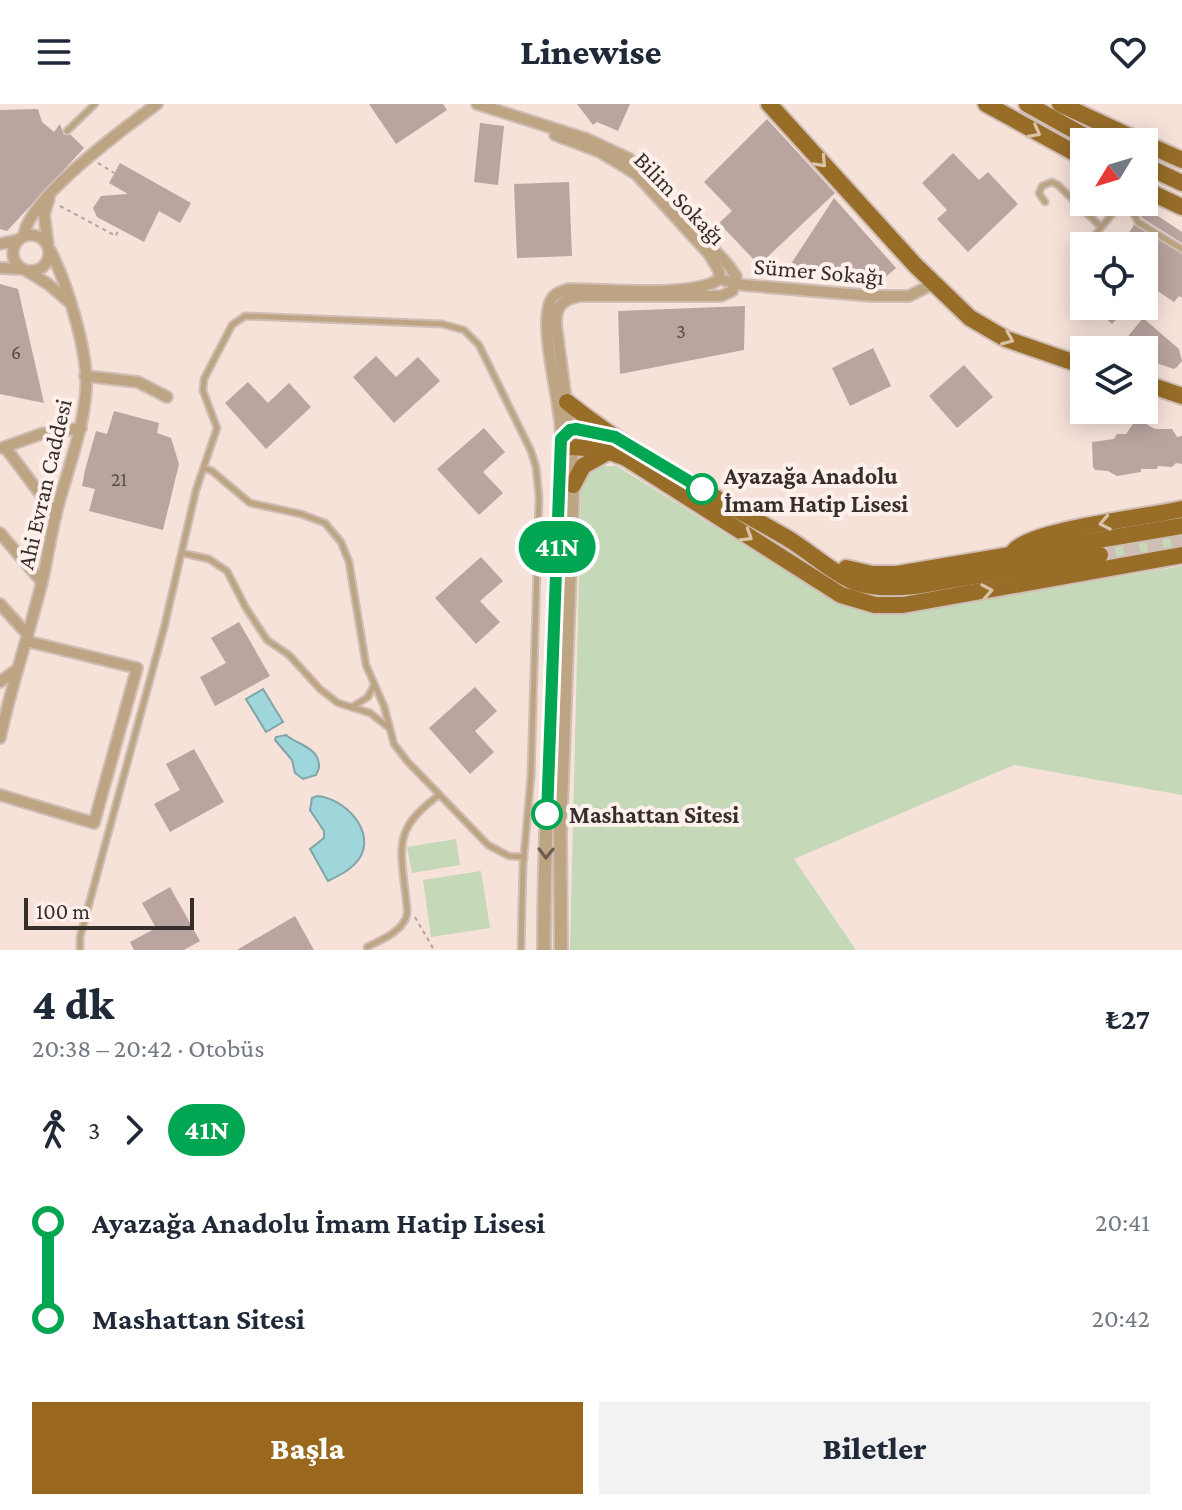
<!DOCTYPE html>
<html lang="tr">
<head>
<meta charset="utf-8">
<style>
	:root { --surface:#fff; --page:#f2f2f3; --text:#1f2937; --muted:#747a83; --accent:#9a681c }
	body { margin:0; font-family:"Crimson Pro",serif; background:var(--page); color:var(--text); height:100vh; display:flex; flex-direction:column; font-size:30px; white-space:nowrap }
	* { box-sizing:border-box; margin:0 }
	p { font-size:26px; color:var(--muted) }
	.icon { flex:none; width:44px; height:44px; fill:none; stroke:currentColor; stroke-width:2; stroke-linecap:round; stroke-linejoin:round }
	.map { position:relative; height:846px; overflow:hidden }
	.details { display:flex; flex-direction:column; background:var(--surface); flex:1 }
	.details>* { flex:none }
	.badge { padding:0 16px; border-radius:26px; font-size:28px; line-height:52px }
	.needle { width:52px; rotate:232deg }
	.fabs { position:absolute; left:1070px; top:24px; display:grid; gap:16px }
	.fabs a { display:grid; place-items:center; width:88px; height:88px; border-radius:0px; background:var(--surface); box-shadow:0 4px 20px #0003; font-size:40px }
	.scale { position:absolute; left:24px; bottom:20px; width:170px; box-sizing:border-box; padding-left:8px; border:4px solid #362e2a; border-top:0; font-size:22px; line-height:28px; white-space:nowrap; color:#362e2a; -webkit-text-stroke:6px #fef1eb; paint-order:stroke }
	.map>.badge { position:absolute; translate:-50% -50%; box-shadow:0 0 0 4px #fff }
	.legs { display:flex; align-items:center; gap:12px; height:88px; padding:0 32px; font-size:26px }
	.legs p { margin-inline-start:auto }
	.overview { display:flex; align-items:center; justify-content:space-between; height:136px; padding:0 32px }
	h1 { font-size:44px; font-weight:800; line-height:60px }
	.primary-button { display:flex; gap:16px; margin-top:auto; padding:16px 32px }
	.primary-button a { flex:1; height:92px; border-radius:0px; background:var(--accent); color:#fff; font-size:32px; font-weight:800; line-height:92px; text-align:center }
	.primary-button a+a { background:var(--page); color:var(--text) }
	ul { padding:0 32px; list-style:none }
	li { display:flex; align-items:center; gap:28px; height:96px; font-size:30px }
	li i { display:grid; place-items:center; width:12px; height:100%; margin:0 10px; background:currentColor }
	li i::after { content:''; width:20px; height:20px; margin:-10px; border:6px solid; border-radius:50%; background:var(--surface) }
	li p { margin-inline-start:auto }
	li:first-child i { background:linear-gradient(#0000 50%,currentColor 0) }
	li:last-child i { background:linear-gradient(currentColor 50%,#0000 0) }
	header { display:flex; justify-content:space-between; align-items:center; height:104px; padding:0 32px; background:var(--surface); font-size:36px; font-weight:800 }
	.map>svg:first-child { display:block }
	.green { fill:#c5d8b7 }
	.water { fill:#9fd6dc; stroke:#80a4a7; stroke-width:2 }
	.building { fill:#baa4a0 }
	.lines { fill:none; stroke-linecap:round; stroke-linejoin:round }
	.primary-tunnel { stroke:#d0beb6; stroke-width:16; stroke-dasharray:16 8; stroke-linecap:butt }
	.service-casing { stroke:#d0beb6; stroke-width:9 }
	.minor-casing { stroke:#d0beb6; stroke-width:14 }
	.tertiary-casing { stroke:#d0beb6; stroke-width:16 }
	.primary-casing { stroke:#d0beb6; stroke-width:20 }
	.path { stroke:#b3a39c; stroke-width:2; stroke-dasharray:4 4; stroke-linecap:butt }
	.service { stroke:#bda584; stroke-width:5 }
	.minor { stroke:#bda584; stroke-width:10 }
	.tertiary { stroke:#bda584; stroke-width:12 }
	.primary { stroke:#976d28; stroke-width:16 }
	.oneway { stroke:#dac3a7 }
	.oneway2 { stroke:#6c5e4e }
	.line-1-casing { stroke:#fff; stroke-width:18 }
	.line-1 { stroke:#00a651; stroke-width:12 }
	.stop-1-dot { fill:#fff; stroke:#00a651; stroke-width:4 }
	.labels { text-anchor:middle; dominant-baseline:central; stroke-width:8; stroke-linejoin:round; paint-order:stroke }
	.number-label { font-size:20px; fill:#574c48 }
	.street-label { font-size:24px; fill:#362e2a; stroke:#fef1eb }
	.stop-label { font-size:24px; font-weight:bold; fill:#362e2a; stroke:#fef1eb; text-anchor:start }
</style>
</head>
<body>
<header><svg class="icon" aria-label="menu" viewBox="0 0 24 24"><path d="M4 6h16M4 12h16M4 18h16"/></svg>Linewise<svg class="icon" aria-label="heart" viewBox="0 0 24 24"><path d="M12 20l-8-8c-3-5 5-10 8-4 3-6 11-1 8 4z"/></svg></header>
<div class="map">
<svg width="1182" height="846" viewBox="0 0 1182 846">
	<rect width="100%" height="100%" fill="#f7e2d9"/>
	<g class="green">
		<path d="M603 362H616L625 367 818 487C850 506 868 514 906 509L1182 462V691L1014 661 794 755 856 846H570L581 386 585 373Z"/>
		<path d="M1182 425V446L1102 458 1099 442Z"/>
		<path d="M456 735 460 761 412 769 407 743Z"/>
		<path d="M481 767 490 824 431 833 423 776Z"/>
	</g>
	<g class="water">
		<path d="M263 585 283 618 266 628 246 595Z"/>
		<path d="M286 631C299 642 320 643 319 664L316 671 303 675 295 669 292 656 275 636 276 633Z"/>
		<path d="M317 692C345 694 377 728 359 755 351 766 340 771 328 777L310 745 324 734V727L310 706 312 694Z"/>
	</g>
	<g class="building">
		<path d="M369 0H443L447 6 396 40Z"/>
		<path d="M577 0H630L618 27 597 18 593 21Z"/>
		<path d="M38 5 42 18 54 28 60 20 64 31H71L84 44 7 127 0 125V6Z"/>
		<path d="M767 15 835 89 759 161 719 119 732 107 704 78Z"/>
		<path d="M480 19 504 22 498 81 474 78Z"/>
		<path d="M953 49 979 76 988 68 1018 100 968 148 937 115 947 106 922 79Z"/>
		<path d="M120 59 191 99 180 119 159 107 144 138 97 113 93 104 101 92 128 90 109 79Z"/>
		<path d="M569 78 572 152 517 154 514 80Z"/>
		<path d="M834 94 896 164 881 177 787 166Z"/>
		<path d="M1146 104 1182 128V139L1142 114 1141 111Z"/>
		<path d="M1134 121 1182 150V194L1179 192 1174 198 1144 178V142H1120Z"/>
		<path d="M0 180 18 185 44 299 0 290Z"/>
		<path d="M745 202 744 246 620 270 618 207Z"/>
		<path d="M1104 202H1128L1112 220 1099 208Z"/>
		<path d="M1143 214 1179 245 1182 257 1177 263 1174 265 1144 255V246H1117Z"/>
		<path d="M873 244 891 282 850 302 832 264Z"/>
		<path d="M376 252 396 273 418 253 440 277 394 319 353 273Z"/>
		<path d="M964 261 993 293 957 324 929 292Z"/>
		<path d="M248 278 268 299 289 279 311 303 266 345 225 299Z"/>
		<path d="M114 307 159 319 157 329 171 334 179 360 163 426 89 407 95 385 82 382 85 366 96 327 107 330Z"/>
		<path d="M1141 317 1155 325H1172L1177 333 1182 332V360L1176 359 1172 363 1158 362 1157 365H1141V368L1117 372 1108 367 1095 366 1093 363 1092 338 1114 335 1117 330H1126L1133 320Z"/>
		<path d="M484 324 505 348 483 368 503 389 479 411 437 365Z"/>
		<path d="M481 453 503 477 480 497 500 518 476 540 435 494Z"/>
		<path d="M239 518 270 572 215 602 200 573 226 559 211 534Z"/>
		<path d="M475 583 497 607 475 627 494 648 470 670 429 624Z"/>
		<path d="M194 645 224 698 170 728 154 700 180 686 166 660Z"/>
		<path d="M170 783 200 837 184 846H134L130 838 156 824 142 799Z"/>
		<path d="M295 812 314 846H237Z"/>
	</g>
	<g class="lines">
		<path class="primary-tunnel" d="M1100 451 1182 435"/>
		<g class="service-casing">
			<g id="service">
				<path d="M67 27 95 0"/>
				<path d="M1045 98 1039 89 1042 82 1052 78 1058 81 1101 123"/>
				<path d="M1127 98 1138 118 1182 145"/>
				<path d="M1086 142 1122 98"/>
				<path d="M204 364 212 367 250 399 301 410 325 419 341 438 349 458 366 561 384 602 394 640 407 657 488 741 509 752 524 753"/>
				<path d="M182 449 209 455 227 467 246 504 267 536 289 551 320 585 338 599 370 609 388 623"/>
				<path d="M352 603 368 593 374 581"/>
				<path d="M367 843C379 837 396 830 403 819 409 811 407 804 406 795 400 742 393 725 439 691"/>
				<path d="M80 846V833L164 524 196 386 217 324 203 287 204 275 232 221 245 212 442 220 464 226 479 241 531 347 536 363 539 393 531 672 523 762 521 846"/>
			</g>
		</g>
		<g class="minor-casing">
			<g id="minor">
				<path d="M477 0 587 35 628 54 643 67 729 162 736 172V179"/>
				<path d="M555 31 600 48 636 70 709 150 719 167V175"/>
				<circle cx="31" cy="149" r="18"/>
				<path d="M24 132C27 95 127 22 157 0"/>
				<path d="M0 140 18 136"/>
				<path d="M48 141 44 110 49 95"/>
				<path d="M0 164 22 165"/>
				<path d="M27 167 48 180 69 198"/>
				<path d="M719 175 743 181 872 192H909L933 180"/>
				<path d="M85 272 138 278 167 293"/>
				<path d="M570 326 556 220C556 201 562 196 580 192H721L732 187 736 179"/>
				<path d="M561 335C563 303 535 216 553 193 557 188 563 187 569 185 603 185 695 194 719 175"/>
				<path d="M5 343 56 411"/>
				<path d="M2 344 41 330 81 324"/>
				<path d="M0 429 42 478"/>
				<path d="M0 500 28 531"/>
				<path d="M0 578 16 566"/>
				<path d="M0 634C11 583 28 533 41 482 47 458 50 434 56 410 66 369 83 329 86 286 89 250 67 179 50 146"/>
				<path d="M0 691 94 719 137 564 26 537"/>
			</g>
		</g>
		<g class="tertiary-casing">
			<g id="tertiary">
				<path d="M544 846C544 676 560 506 561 335"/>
				<path d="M561 846 560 728 573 381 570 326"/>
			</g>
		</g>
		<g class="primary-casing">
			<g id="primary">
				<path d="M769 0 915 161 970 214 1006 235 1084 262"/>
				<path d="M986 0 1084 54"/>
				<path d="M1027 0 1095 38"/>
				<path d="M1060 0 1142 38"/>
				<path d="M1144 39 1182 56"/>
				<path d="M1144 61 1182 79"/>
				<path d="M1144 85 1182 103"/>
				<path d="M1144 279 1182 292"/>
				<path d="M567 298C634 352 713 391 787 434 809 447 831 468 854 478 873 485 895 484 915 482L1100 451"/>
				<path d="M570 326 583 325 606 330"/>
				<path d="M571 343 602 345 626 354 841 491 875 501H903L1182 451"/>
				<path d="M573 381 583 362 610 347"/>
				<path d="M1014 447C1032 425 1149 413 1182 405"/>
				<path d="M846 464 872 470H897L1182 422"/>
			</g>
		</g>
		<g class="path">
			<path d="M98 59 114 69"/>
			<path d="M60 102 116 132 118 126"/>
			<path d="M415 813 434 846"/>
		</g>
		<use href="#service" class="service"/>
		<use href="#minor" class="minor"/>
		<use href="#tertiary" class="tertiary"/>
		<use href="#primary" class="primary"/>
	</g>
	<defs><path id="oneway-chevron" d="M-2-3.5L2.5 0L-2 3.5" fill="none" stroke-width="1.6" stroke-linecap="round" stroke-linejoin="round" transform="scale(2)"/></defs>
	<g class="oneway">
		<use href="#oneway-chevron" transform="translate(1035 28) rotate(28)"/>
		<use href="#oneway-chevron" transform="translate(821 58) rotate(47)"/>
		<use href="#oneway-chevron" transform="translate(1008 235) rotate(23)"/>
		<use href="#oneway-chevron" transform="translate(1105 419) rotate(169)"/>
		<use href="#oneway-chevron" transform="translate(747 432) rotate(32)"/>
		<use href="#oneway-chevron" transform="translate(987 487) rotate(-10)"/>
	</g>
	<use class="oneway2" href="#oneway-chevron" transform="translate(546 749) rotate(91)"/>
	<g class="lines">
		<g class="line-1-casing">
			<path id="line-1" d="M547 710 561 335 570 326 576 325 615 333 702 385"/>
		</g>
		<use href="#line-1" class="line-1"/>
	</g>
	<g class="stop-1-dot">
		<circle cx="702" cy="385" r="14"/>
		<circle cx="547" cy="710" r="14"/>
	</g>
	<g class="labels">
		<g class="number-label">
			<text x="681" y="227">3</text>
			<text x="16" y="248">6</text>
			<text x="119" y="375">21</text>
		</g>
		<g class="street-label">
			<text transform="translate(680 94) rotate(46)">Bilim Sokağı</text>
			<text transform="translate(819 167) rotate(5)">Sümer Sokağı</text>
			<text transform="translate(44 380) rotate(-77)">Ahi Evran Caddesi</text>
		</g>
		<g class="stop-label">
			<text x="724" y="371">Ayazağa Anadolu<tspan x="724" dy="28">İmam Hatip Lisesi</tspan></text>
			<text x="569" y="710">Mashattan Sitesi</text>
		</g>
	</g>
</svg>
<div class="fabs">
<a><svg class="needle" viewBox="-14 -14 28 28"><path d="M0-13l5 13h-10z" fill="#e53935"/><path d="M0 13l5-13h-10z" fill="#747a83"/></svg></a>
<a><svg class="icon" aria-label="locate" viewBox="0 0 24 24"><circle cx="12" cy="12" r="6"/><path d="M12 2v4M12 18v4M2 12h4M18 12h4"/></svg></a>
<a><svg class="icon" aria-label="layers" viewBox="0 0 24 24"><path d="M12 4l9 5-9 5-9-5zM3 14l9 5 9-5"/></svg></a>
</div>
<div class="scale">100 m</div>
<b class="badge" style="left:557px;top:443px;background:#00a651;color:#fff">41N</b>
</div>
<section class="details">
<div class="overview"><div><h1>4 dk</h1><p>20:38 – 20:42 · Otobüs</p></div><b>₺27</b></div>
<div class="legs"><svg class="icon" aria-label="walk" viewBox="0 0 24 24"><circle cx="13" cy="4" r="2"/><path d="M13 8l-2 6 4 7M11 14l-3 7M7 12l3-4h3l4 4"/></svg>3<svg class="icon" aria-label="forward" viewBox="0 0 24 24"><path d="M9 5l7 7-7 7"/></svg><b class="badge" style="background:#00a651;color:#fff">41N</b></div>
<ul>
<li><i style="color:#00a651"></i><b>Ayazağa Anadolu İmam Hatip Lisesi</b><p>20:41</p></li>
<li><i style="color:#00a651"></i><b>Mashattan Sitesi</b><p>20:42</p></li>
</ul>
<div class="primary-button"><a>Başla</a><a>Biletler</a></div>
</section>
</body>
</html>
